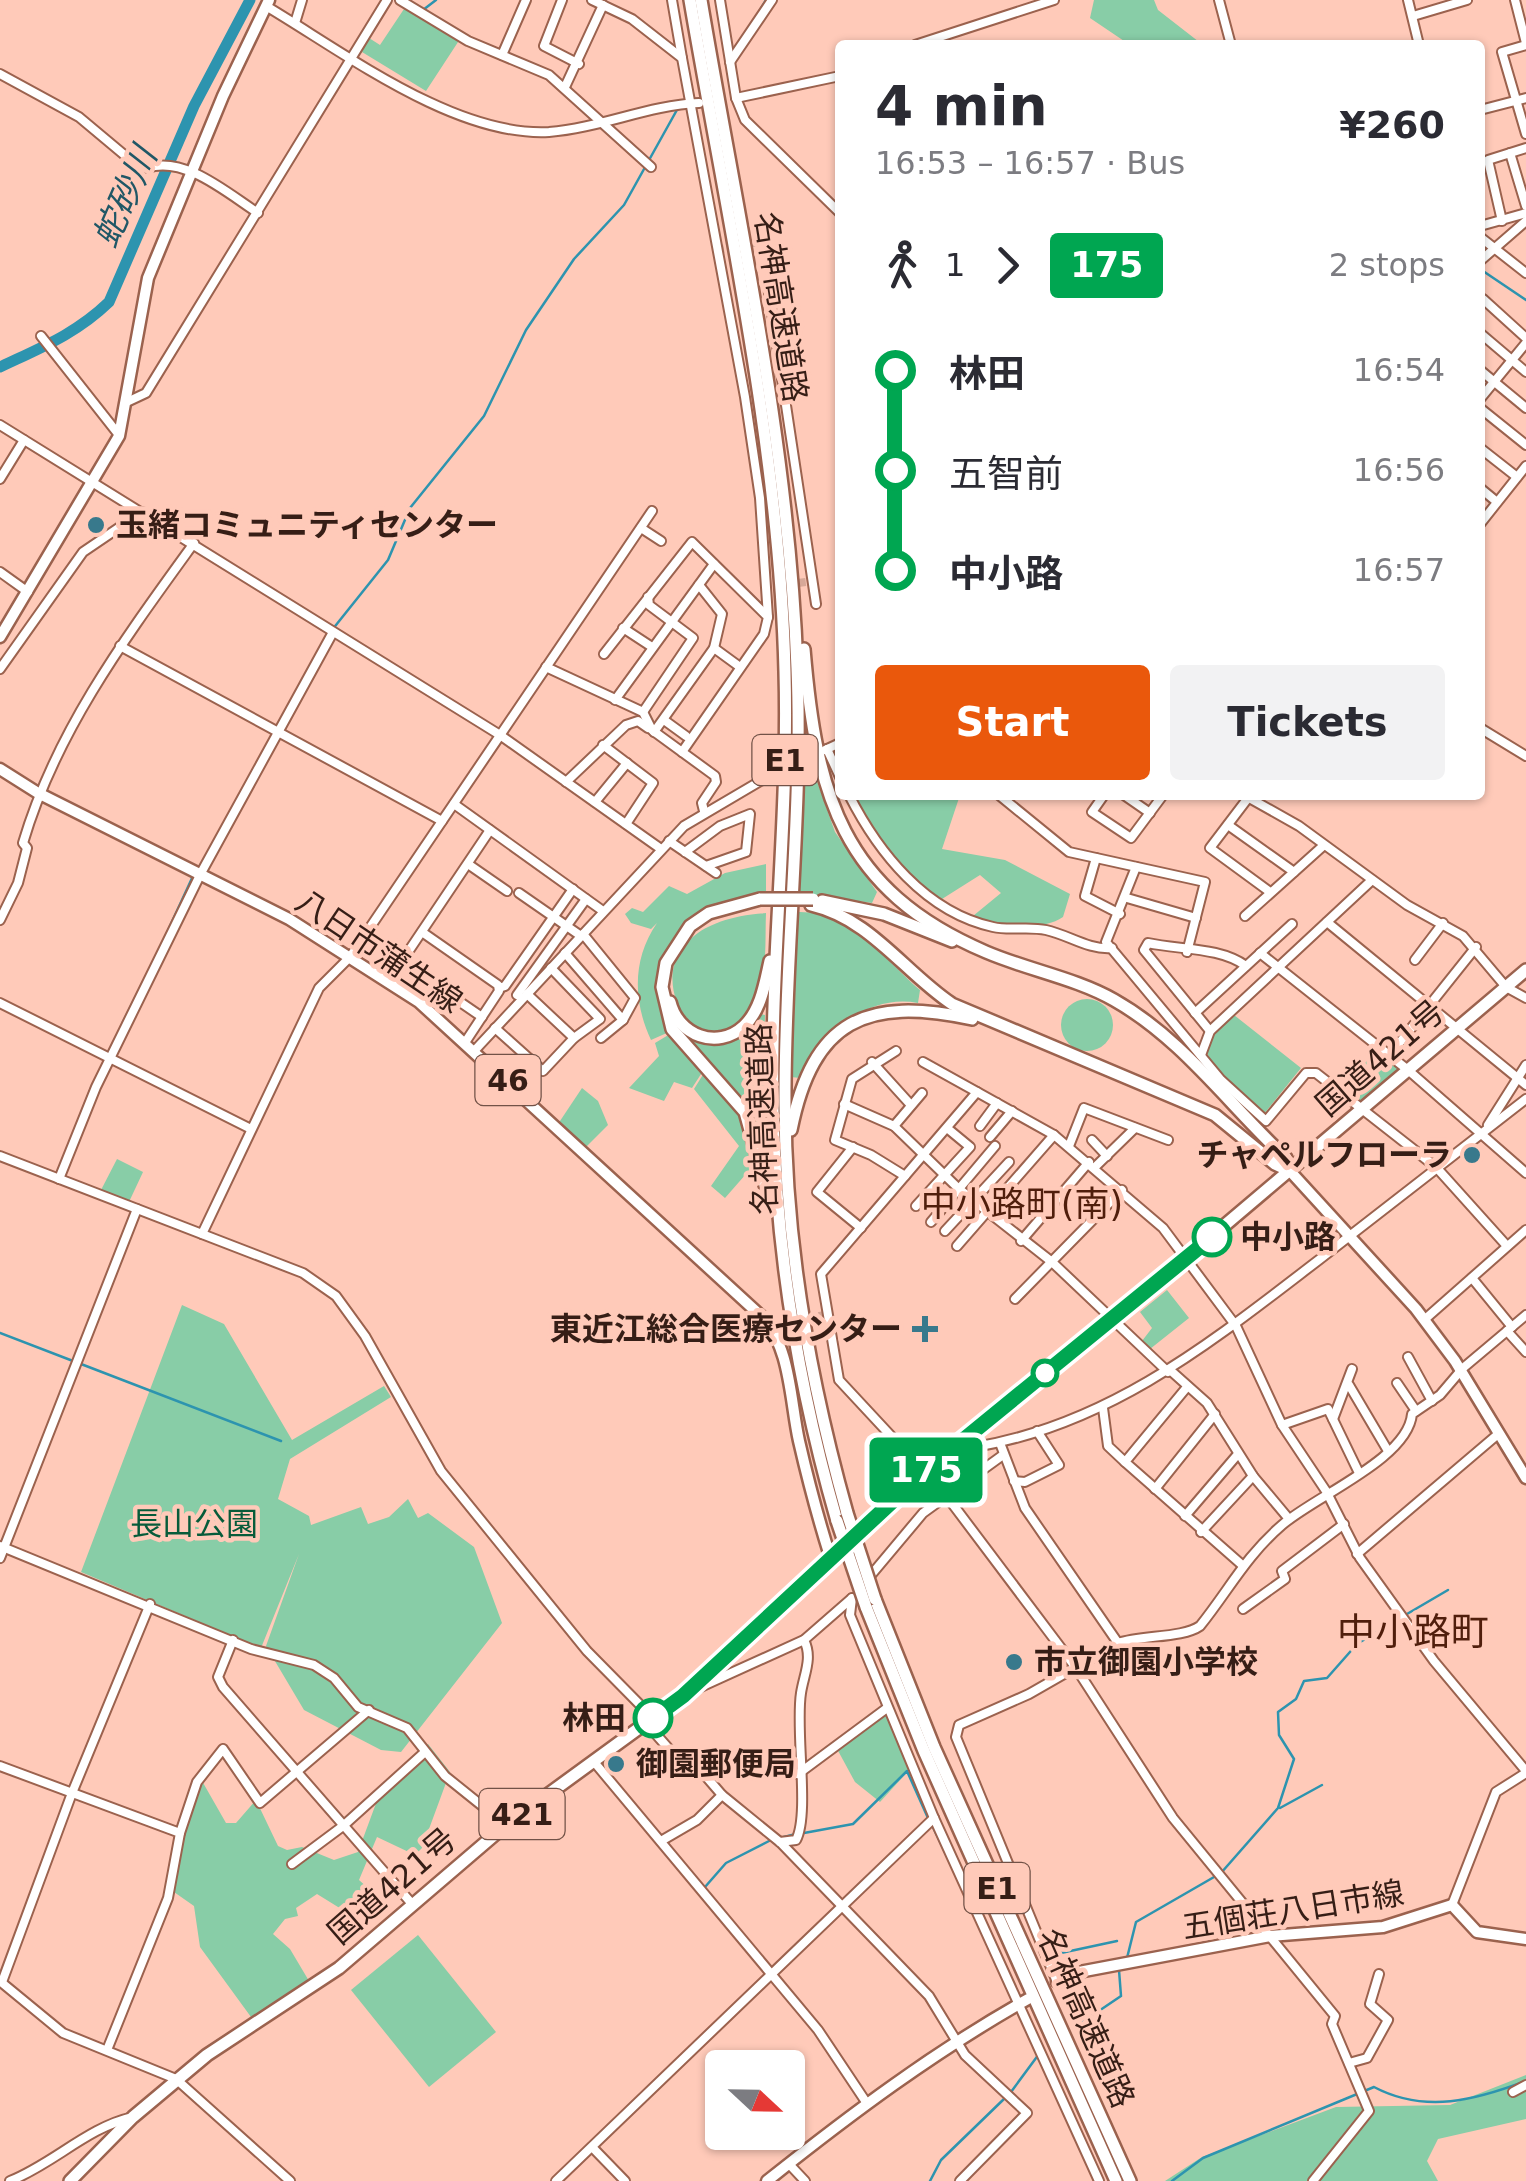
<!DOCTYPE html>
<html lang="en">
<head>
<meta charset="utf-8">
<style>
	:root { --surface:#fff; --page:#f2f2f3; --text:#2b2b33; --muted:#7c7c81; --accent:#ea580c }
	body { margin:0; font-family:"DejaVu Sans","Noto Sans JP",sans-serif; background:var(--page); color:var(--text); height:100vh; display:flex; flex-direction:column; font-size:38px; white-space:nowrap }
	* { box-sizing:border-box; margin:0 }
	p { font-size:32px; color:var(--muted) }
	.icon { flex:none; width:55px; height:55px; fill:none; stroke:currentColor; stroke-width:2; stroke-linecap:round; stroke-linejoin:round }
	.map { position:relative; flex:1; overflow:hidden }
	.side { position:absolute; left:835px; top:40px; width:650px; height:760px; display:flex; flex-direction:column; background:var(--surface); border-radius:10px; box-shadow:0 2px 8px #0004 }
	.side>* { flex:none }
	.badge { padding:0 20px; border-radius:8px; font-size:35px; line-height:65px }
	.needle { width:65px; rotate:112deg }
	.fabs { position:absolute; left:705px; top:2050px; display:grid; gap:20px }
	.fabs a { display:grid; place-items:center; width:100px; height:100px; border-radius:10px; background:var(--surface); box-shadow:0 2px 8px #0004; font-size:50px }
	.map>.badge { position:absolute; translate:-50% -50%; box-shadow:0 0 0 5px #fff }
	.legs { display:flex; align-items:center; gap:15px; height:110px; padding:0 40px; font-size:32px }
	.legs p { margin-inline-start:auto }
	.overview { display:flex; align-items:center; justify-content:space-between; height:170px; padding:0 40px }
	h1 { font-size:55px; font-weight:600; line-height:75px }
	.cta { display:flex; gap:20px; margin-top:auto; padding:20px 40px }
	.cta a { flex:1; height:115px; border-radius:10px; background:var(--accent); color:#fff; font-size:40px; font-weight:600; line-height:115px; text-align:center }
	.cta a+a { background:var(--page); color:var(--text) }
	ul { padding:0 40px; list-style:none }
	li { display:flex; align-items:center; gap:35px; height:100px; font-size:38px }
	li i { display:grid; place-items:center; width:15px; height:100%; margin:0 12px; background:currentColor }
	li i::after { content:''; width:25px; height:25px; margin:-12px; border:8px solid; border-radius:50%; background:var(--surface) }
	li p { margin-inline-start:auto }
	li:first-child i { background:linear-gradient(#0000 50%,currentColor 0) }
	li:last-child i { background:linear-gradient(currentColor 50%,#0000 0) }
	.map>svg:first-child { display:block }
	.green { fill:#88cda7 }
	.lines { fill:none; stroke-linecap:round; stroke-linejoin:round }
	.stream { stroke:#2d94af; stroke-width:2.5 }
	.river { stroke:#2d94af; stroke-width:11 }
	.minor-tunnel { stroke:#d7a898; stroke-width:8; stroke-dasharray:8 4; stroke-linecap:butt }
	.minor-casing { stroke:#9b624e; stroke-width:12 }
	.major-casing { stroke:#9b624e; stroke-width:15 }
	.highway-casing { stroke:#9b624e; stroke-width:16 }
	.minor { stroke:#fff; stroke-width:8 }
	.major { stroke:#fff; stroke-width:10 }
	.highway { stroke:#fff; stroke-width:11 }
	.highway-bridge-casing { stroke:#9b624e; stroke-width:16; stroke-linecap:butt }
	.highway-bridge { stroke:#fff; stroke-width:11 }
	.line-1-casing { stroke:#fff; stroke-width:22 }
	.line-1 { stroke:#00a651; stroke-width:15 }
	.poi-dot { fill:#38798c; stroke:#ffcab9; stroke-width:4 }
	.stop-1-dot { fill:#fff; stroke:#00a651; stroke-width:5 }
	.labels { text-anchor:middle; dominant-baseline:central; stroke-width:9; stroke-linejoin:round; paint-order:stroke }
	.shield { fill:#ffcab9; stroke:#725247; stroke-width:2.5 }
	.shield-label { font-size:30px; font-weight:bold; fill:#361e16 }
	.street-label { font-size:32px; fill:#361e16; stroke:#ffcab9 }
	.poi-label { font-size:32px; font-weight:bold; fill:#361e16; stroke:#ffcab9; text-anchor:start }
	.stop-label { font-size:32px; font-weight:bold; fill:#361e16; stroke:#ffcab9; text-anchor:start }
	.park-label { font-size:32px; fill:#075b3a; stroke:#ffcab9 }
	.water-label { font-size:35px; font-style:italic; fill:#205766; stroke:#ffcab9 }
	.neighbourhood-label { font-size:35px; fill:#501e0c; stroke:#ffcab9 }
	.quarter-label { font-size:38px; fill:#501e0c; stroke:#ffcab9 }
</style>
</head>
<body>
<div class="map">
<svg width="1526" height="2181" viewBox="0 0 1526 2181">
	<rect width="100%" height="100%" fill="#ffcab9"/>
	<g class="green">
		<path d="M1094 0H1154L1158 10 1203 45H1130L1090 18Z"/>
		<path d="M406 6 460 39 426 91 362 52 369 38 380 45Z"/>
		<path d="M805 770H813L835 832 877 892 872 903 799 893Z"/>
		<path d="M852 795H960L942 849 1005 860 1070 894 1063 917C1041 932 998 926 973 916L1001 893 980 875 942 899C900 879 872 835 852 795Z"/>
		<path d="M766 864V894C691 920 633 937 669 1032L651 1040C633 1002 632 959 657 923L651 929 631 923 625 914 632 908 643 912 669 886 687 894 725 873Z"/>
		<path d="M798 912C851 911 883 958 920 990L918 1003C866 993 821 1036 800 1078L791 1077Z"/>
		<path d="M766 913C765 935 767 961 761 982 719 1126 582 925 766 913Z"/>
		<circle cx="1087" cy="1025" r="26"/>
		<path d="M759 1014 765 1015 763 1118 757 1122 742 1098 689 1045 692 1040C722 1051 738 1033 759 1014Z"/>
		<path d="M1234 1015 1301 1068 1264 1114C1246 1098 1195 1067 1210 1038 1215 1029 1227 1021 1234 1015Z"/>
		<path d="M670 1034 703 1071 692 1088 674 1082 664 1101 629 1088 659 1056 655 1043Z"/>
		<path d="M1377 1049 1400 1067 1358 1103 1341 1091Z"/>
		<path d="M704 1073 740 1114 753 1166 725 1198 711 1186 739 1146 694 1089Z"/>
		<path d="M582 1088 598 1101 608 1125 585 1148 558 1124Z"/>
		<path d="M117 1159 143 1172 128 1204 100 1192Z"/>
		<path d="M1167 1290 1189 1318 1150 1349 1142 1341 1152 1328 1140 1312Z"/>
		<path d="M182 1305 224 1324 292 1440 384 1386 391 1397 290 1459 278 1499 309 1516 311 1525 361 1507 368 1524 389 1517 408 1499 418 1518 428 1513 474 1547 502 1623 401 1752 381 1750 304 1710 266 1646 299 1554 261 1648 81 1572Z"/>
		<path d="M887 1708 912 1767 880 1802 855 1782 836 1747Z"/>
		<path d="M428 1744 450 1772 422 1848 415 1855 377 1837 359 1880 380 1899 359 1920 317 1894 296 1908 298 1916 285 1919 273 1934 290 1949 309 1981 251 2017 200 1947 194 1906 174 1892 188 1808 202 1781 226 1823H236L256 1800 278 1846 287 1850 302 1847 334 1860 358 1852 378 1798Z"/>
		<path d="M418 1935 496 2032 429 2087 351 1990Z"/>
		<path d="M1526 2075V2119L1438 2139 1427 2161 1438 2181H1165L1202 2157 1336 2107 1450 2105Z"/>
	</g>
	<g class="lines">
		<g class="stream">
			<path d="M423 10 436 0"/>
			<path d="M754 20 766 0"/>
			<path d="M1480 269 1526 300"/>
			<path d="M332 630 388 560 410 508 484 416 526 330 574 259 624 205 678 108"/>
			<path d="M165 937 193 876"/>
			<path d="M123 1022 162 944"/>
			<path d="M61 1164 91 1088"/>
			<path d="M0 1333 73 1361"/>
			<path d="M81 1364 281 1441"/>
			<path d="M1407 1614 1448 1590"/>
			<path d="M1280 1808 1322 1785"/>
			<path d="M932 1825 963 1890"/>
			<path d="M804 1833 853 1824 907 1771 928 1818"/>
			<path d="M780 1838 796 1834"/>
			<path d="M705 1887 726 1863 771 1840"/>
			<path d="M1048 1942 1058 1944 1061 1953 1117 1941"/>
			<path d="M1127 1958 1136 1922 1221 1873 1278 1808 1294 1759 1279 1735 1278 1712 1296 1699 1304 1681 1327 1678 1357 1644 1398 1619"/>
			<path d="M1081 2023 1121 1996 1119 1970 1126 1966"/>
			<path d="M1011 2092 1039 2054"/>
			<path d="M930 2181 941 2160 1005 2098"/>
			<path d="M1172 2181 1203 2158 1374 2087C1425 2114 1476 2100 1526 2081"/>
		</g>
		<path class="river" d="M0 367C40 348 76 334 109 302L194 106 250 0"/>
		<g class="minor-tunnel">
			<path d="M716 250 758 242"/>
			<path d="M774 586 806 582"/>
			<path d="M774 773 820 752"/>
			<path d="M772 1327 828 1314"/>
		</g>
		<g class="minor-casing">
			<g id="minor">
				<path d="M400 0 468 41 549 75 651 167"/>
				<path d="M562 0 544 46 579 64"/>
				<path d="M592 0 632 19 682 58 745 397 760 498 768 617"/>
				<path d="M672 0 682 58"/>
				<path d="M720 0 736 98 745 120 840 213"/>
				<path d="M1219 0 1231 45"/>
				<path d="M1408 0 1419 45"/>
				<path d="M1515 0 1526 43"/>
				<path d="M266 6C345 53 455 137 549 132 600 128 649 105 699 103"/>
				<path d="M1413 16 1467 0"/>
				<path d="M295 23 302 0"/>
				<path d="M915 45 1054 0"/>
				<path d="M1526 45 1502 52 1526 134"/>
				<path d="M502 55 526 0"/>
				<path d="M730 62 772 0"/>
				<path d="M0 74 79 117 128 158 147 168C184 155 227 193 258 213"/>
				<path d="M565 87 603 5"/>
				<path d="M736 98 840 76"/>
				<path d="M1480 110 1526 98"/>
				<path d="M1510 153 1526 206"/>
				<path d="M1502 221 1488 160 1526 148"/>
				<path d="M1480 226 1526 213"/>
				<path d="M1480 237 1526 273"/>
				<path d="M1480 261 1526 221"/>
				<path d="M768 286 816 604"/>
				<path d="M1480 301 1483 299 1526 338"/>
				<path d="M1480 333 1526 372"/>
				<path d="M41 336 119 435"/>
				<path d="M1480 370 1526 408"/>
				<path d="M1480 399 1526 343"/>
				<path d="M129 401 146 393 387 0"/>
				<path d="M1480 408 1526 445"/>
				<path d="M0 425 500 735 661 849"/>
				<path d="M1480 448 1517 477"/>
				<path d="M0 479 24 440"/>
				<path d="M1480 488 1497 502"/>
				<path d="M1480 524 1526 466"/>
				<path d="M641 528 661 541"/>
				<path d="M0 572 28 592"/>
				<path d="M623 628 652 647"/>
				<path d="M120 646 442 821"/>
				<path d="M714 648 740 667"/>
				<path d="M604 654 692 542 768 617 764 634 682 752"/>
				<path d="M546 667 643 712 652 730 715 776 716 782 702 803 704 811"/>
				<path d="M0 669 83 552 142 512"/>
				<path d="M615 700 714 564"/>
				<path d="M643 712 693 638 649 605 648 597"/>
				<path d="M664 720 686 736"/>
				<path d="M1480 728 1526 756"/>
				<path d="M654 732 714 648 722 614 699 585"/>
				<path d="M603 745 653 783 626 824"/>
				<path d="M827 749 840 777"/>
				<path d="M825 750 840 743"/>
				<path d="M566 782 626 725 638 721 648 728"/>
				<path d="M849 795C878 852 925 912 993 927 1010 931 1028 926 1046 930 1069 935 1088 950 1112 948"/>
				<path d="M999 795 1069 852 1205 882 1187 952"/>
				<path d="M1104 795 1092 812 1131 838 1163 795"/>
				<path d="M1124 795 1150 813"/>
				<path d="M1244 795 1299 826 1407 905 1463 936 1506 987 1526 998"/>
				<path d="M1248 798 1210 848 1270 892"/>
				<path d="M595 802 627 763"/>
				<path d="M454 804 603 911"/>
				<path d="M1228 825 1294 872"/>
				<path d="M669 841 716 873"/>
				<path d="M685 852 720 826 750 814 746 852 706 866"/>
				<path d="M1096 858 1085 896 1120 914"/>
				<path d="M468 864 507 891"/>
				<path d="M1136 867 1106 942 1221 1080 1266 1121 1306 1073H1316L1436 1167 1507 1246"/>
				<path d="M519 893 581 936"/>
				<path d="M1127 898 1196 918"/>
				<path d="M1245 916 1323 846"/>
				<path d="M0 920 18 883 27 848 23 843C56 731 126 637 194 543"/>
				<path d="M1327 922 1526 1085"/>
				<path d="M422 932 498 985 499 991 466 1041"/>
				<path d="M565 953 623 1020 635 998 583 934"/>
				<path d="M1260 953 1408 1070 1526 1173"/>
				<path d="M1415 960 1443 923"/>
				<path d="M551 968 600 1019 574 1038"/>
				<path d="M499 988 505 986 573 889"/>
				<path d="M517 995 586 899"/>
				<path d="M0 1003 249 1128"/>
				<path d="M1195 1013 1292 924"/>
				<path d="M482 1017 406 965 404 958 490 830"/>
				<path d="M495 1028 543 1071 574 1038 527 994"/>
				<path d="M1210 1031 1144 950 1148 943C1180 950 1220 947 1246 966"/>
				<path d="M601 1038 623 1020"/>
				<path d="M475 1050 684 826 774 773"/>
				<path d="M896 1051 852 1079 835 1140 871 1155 905 1176"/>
				<path d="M1201 1055 1210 1031 1372 880"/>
				<path d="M1389 1056 1476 947"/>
				<path d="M872 1062 910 1104"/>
				<path d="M923 1062 977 1092"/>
				<path d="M844 1104 894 1126 959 1189 1052 1262 1168 1372"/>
				<path d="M1488 1125 1526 1065"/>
				<path d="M894 1126 922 1093"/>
				<path d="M980 1126 997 1103"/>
				<path d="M990 1137 1012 1111"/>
				<path d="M1092 1140 1107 1156"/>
				<path d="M1069 1146 1084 1108 1168 1140"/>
				<path d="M853 1147 817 1192 861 1228"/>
				<path d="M0 1156 303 1273 336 1296 365 1336 441 1471 587 1651 653 1718 654 1732 676 1757 685 1752 722 1795 781 1843 929 1996 965 2055 1027 2113 960 2181"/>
				<path d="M1095 1167 1135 1128"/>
				<path d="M59 1179 96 1087 201 873 332 634"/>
				<path d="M916 1206 970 1147 947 1128"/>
				<path d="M931 1222 995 1146"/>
				<path d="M945 1231 1009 1162"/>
				<path d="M202 1234 319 988 350 957 652 511"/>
				<path d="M1021 1241 1089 1162"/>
				<path d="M957 1246 1054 1135"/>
				<path d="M1472 1278 1512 1327"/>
				<path d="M1015 1299 1122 1190"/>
				<path d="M1424 1320 1526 1230"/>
				<path d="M1507 1331 1526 1352"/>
				<path d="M1408 1357 1432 1401"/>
				<path d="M1170 1370 1207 1403 1253 1476 1289 1519"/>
				<path d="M1397 1383 1416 1411"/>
				<path d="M1349 1385 1388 1451"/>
				<path d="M1187 1387 1125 1462 1241 1564"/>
				<path d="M1103 1408 1108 1446 1125 1462"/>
				<path d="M1333 1419 1352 1369"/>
				<path d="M1282 1425 1328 1409 1359 1473"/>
				<path d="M967 1437 975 1447C1112 1424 1214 1340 1320 1259 1389 1206 1457 1152 1526 1099"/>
				<path d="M1000 1443 1025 1508 1118 1643 1029 1694 959 1725 956 1737 1057 1982"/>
				<path d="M1014 1481 1025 1482 1059 1465 1037 1431"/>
				<path d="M1155 1489 1215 1414"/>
				<path d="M1185 1516 1238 1454"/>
				<path d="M1201 1532 1253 1476"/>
				<path d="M0 1546 251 1649 314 1665 334 1678 358 1707 407 1728 445 1776 506 1825"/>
				<path d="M1357 1554 1497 1435"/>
				<path d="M0 1558 137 1209"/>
				<path d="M866 1581 923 1513 1003 1455"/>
				<path d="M852 1598 850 1615 934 1818 1099 2181"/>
				<path d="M1243 1609 1285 1579 1282 1571 1344 1524"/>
				<path d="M233 1640 218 1677 223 1687 413 1905"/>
				<path d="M1118 1643C1142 1635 1183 1638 1200 1626 1229 1590 1245 1557 1282 1525 1315 1496 1408 1459 1412 1414L1440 1395 1463 1368 1526 1315"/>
				<path d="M696 1689 804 1640 851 1599"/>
				<path d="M595 1763 818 2030 866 2102"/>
				<path d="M0 1766 180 1833 168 1898 107 2050"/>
				<path d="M798 1774 887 1708"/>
				<path d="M180 1833 197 1782 223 1749 260 1803 369 1710"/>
				<path d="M661 1841 697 1820 722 1795"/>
				<path d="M780 1842 796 1840C810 1814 795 1730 801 1693 804 1674 813 1658 804 1640"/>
				<path d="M292 1864 343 1826 425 1752"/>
				<path d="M1452 1905 1496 1792 1526 1773"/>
				<path d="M1 1982 63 2033 176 2079 290 2181"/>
				<path d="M2 1982 72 1793 150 1604"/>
				<path d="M1349 2063 1367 2058 1388 2020 1370 2004 1379 1974"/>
				<path d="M1513 2092 1526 2085"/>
				<path d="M592 2147 625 2181"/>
				<path d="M789 2164 805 2181"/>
				<path d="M10 2181C53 2164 88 2127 133 2117"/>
				<path d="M556 2181 934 1818"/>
				<path d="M1313 2181 1369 2111 1332 2024 1335 2016 1173 1818 1076 1668 945 1494 839 1380 821 1274 977 1092 1054 1135 1163 1228 1236 1326 1282 1425 1326 1491 1360 1558 1434 1661 1526 1771"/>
			</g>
		</g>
		<g class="major-casing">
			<g id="major">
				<path d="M0 637 119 436 148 278 223 96 269 0"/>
				<path d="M0 769 38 793 289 919 419 1002 760 1315C791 1345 790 1401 799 1441 808 1480 818 1518 830 1556"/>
				<path d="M1290 1171 1416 1309 1455 1361 1526 1478"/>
				<path d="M1057 1982 1079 1972 1270 1936 1383 1927 1452 1905 1477 1932 1526 1939"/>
				<path d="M767 2181C851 2114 934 2052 1028 1999"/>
			</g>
		</g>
		<g class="highway-casing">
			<g id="highway">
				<path d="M690 0C727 217 780 452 785 672 789 818 770 964 773 1111 776 1251 798 1386 837 1521"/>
				<path d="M701 0C738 220 789 444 797 668 803 813 784 959 785 1105 785 1242 810 1381 847 1513"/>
				<path d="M804 649C816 793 841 890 986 952 1028 970 1075 978 1114 1000 1183 1039 1229 1105 1286 1158L1290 1171"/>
				<path d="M760 899 709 913 690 926 666 963 662 987 672 1029 745 1112 770 1203"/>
				<path d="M822 901 884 914 952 941"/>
				<path d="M811 905C871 919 903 971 952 1004L1215 1115 1275 1164 1290 1171"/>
				<path d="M670 1002C678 1035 717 1051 744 1026 761 1010 765 983 770 961"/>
				<path d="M791 1130C813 1020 866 996 972 1019"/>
				<path d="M875 1599 934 1747 1130 2181"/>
				<path d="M866 1607 924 1751 1116 2181"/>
				<path d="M70 2181 133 2117 207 2055 339 1968 506 1825 683 1696 924 1472 1186 1258 1526 970"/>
			</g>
		</g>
		<use href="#minor" class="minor"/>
		<use href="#major" class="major"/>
		<use href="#highway" class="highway"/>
		<g class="highway-bridge-casing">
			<g id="highway-bridge">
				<path d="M760 899H813"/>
				<path d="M847 1513 875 1599"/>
				<path d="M837 1521 866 1607"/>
			</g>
		</g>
		<use href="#highway-bridge" class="highway-bridge"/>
	</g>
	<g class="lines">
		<g class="line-1-casing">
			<path id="line-1" d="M653 1718 683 1696 924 1472 1212 1237"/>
		</g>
		<use href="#line-1" class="line-1"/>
	</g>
	<g class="poi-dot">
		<circle cx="96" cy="525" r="10"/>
		<circle cx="1472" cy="1155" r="10"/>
		<path d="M920 1314h10v10h10v10h-10v10h-10v-10h-10v-10h10z"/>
		<circle cx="1014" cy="1662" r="10"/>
		<circle cx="616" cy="1764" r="10"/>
	</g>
	<g class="stop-1-dot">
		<circle cx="1212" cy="1237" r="18"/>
		<circle cx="1045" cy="1373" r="12"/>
		<circle cx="653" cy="1718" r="18"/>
	</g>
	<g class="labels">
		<g class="shield">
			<rect x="752.5" y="735" width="65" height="50" rx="8"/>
			<rect x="475.5" y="1055" width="65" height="50" rx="8"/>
			<rect x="479.5" y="1789" width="85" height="50" rx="8"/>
			<rect x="964.5" y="1863" width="65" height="50" rx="8"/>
		</g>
		<g class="shield-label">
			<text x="785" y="760">E1</text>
			<text x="508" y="1080">46</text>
			<text x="522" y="1814">421</text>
			<text x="997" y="1888">E1</text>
		</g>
		<g class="street-label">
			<text transform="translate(781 307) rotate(81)">名神高速道路</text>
			<text transform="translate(379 951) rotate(34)">八日市蒲生線</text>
			<text transform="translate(1380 1058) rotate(-41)">国道421号</text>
			<text transform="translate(762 1119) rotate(-92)">名神高速道路</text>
			<text transform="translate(392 1886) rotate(-41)">国道421号</text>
			<text transform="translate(1293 1910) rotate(-9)">五個荘八日市線</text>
			<text transform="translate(1086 2018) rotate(66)">名神高速道路</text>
		</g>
		<g class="poi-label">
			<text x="116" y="525">玉緒コミュニティセンター</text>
			<text x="1452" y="1155" text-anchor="end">チャペルフローラ</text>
			<text x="902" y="1329" text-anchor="end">東近江総合医療センター</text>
			<text x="1034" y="1662">市立御園小学校</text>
			<text x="636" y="1764">御園郵便局</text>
		</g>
		<g class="stop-label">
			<text x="1240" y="1237">中小路</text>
			<text x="626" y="1718" text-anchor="end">林田</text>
		</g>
		<g class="park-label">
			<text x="194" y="1524">長山公園</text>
		</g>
		<g class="water-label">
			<text transform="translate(125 197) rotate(-66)">蛇砂川</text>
		</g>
		<g class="neighbourhood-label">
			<text x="1022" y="1204">中小路町(南)</text>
		</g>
		<g class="quarter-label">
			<text x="1413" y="1632">中小路町</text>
		</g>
	</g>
</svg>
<div class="fabs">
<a><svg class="needle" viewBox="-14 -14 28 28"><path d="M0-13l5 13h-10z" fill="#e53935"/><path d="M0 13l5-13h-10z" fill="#7c7c81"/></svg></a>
</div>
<b class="badge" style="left:926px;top:1470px;background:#00a651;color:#fff">175</b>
<section class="side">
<div class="overview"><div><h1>4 min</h1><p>16:53 – 16:57 · Bus</p></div><b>¥260</b></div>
<div class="legs"><svg class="icon" aria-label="walk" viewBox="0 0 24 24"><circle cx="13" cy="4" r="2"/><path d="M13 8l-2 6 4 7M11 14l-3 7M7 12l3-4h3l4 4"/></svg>1<svg class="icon" aria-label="forward" viewBox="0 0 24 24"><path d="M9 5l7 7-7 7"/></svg><b class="badge" style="background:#00a651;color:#fff">175</b><p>2 stops</p></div>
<ul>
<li><i style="color:#00a651"></i><b>林田</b><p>16:54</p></li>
<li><i style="color:#00a651"></i><span>五智前</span><p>16:56</p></li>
<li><i style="color:#00a651"></i><b>中小路</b><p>16:57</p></li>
</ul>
<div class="cta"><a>Start</a><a>Tickets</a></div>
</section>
</div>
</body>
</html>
